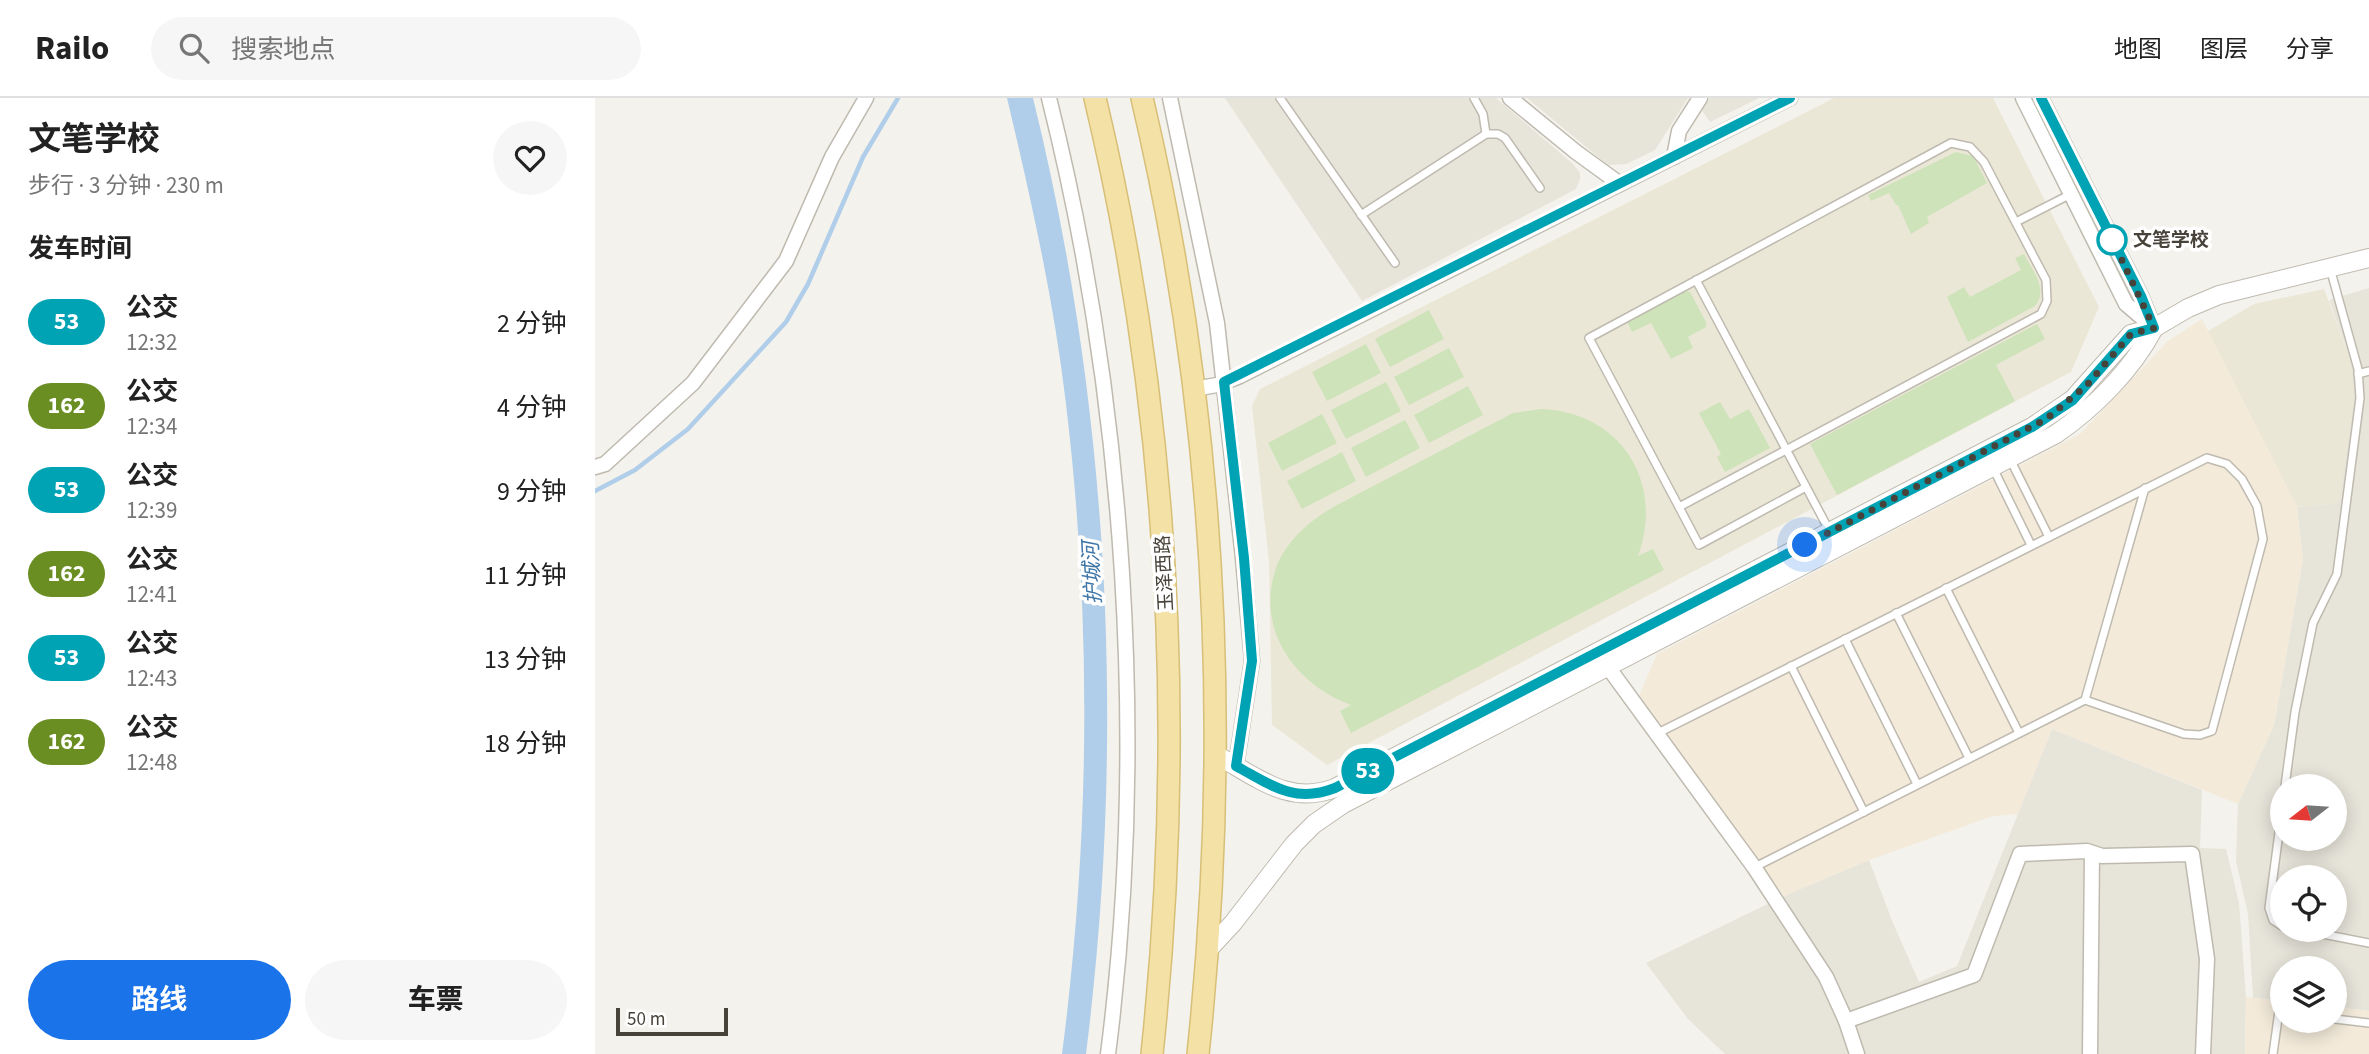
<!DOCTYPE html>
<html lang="zh">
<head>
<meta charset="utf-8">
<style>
	:root { --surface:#fff; --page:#f6f6f6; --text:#222; --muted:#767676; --line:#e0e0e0; --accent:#1a73e8 }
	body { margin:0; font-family:"Source Sans 3","Noto Sans SC",sans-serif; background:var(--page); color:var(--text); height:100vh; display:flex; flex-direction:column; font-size:26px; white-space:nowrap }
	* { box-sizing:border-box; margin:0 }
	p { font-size:23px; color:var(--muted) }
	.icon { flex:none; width:38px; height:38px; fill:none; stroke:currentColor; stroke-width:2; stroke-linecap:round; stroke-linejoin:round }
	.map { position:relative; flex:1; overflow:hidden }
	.drawer { display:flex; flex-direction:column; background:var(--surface); width:595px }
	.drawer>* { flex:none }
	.badge { padding:0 14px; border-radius:23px; font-size:24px; line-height:46px }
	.needle { width:46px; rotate:253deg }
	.controls { position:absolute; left:1675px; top:676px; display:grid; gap:14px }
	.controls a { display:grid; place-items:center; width:77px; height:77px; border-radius:50%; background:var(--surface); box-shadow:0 4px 18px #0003; font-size:35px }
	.scale { position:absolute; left:21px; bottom:18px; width:112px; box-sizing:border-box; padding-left:7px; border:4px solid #48433a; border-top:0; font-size:19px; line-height:24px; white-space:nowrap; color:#48433a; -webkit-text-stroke:5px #fff; paint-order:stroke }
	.you { position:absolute; width:35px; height:35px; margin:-18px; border:5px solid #fff; border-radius:50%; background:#1a73e8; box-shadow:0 0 0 10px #1a73e833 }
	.map>.badge { position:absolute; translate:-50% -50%; box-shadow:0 0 0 4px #fff }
	h2 { padding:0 28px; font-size:26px; line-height:63px }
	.round { display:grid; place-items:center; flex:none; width:74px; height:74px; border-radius:37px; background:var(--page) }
	.head { display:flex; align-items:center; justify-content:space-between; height:119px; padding:0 28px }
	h1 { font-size:33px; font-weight:700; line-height:52px }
	.button { display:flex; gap:14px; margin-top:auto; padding:14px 28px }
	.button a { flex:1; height:80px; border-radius:42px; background:var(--accent); color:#fff; font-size:28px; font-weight:700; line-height:80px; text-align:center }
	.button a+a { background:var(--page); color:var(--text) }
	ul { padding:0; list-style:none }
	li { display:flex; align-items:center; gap:21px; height:84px; padding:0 28px }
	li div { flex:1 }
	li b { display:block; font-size:26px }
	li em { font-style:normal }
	li .badge { min-width:77px; font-weight:700; text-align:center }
	header { display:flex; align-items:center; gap:42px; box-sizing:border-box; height:98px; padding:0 35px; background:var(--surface); border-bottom:2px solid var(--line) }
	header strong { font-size:33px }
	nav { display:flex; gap:38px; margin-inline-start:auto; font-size:24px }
	.search { width:490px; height:63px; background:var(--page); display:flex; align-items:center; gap:18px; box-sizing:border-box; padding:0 24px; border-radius:38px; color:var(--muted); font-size:26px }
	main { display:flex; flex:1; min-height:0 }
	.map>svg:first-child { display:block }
	.residential { fill:#e7e4da; fill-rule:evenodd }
	.commercial { fill:#f3eada }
	.education { fill:#ebe7d7 }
	.green { fill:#cee3ba }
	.water { fill:#b0cee9 }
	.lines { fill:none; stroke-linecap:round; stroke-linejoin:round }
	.stream { stroke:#b0cee9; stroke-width:4.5 }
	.service-casing { stroke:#bfbaaf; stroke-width:10 }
	.minor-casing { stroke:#bfbaaf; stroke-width:17 }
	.tertiary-casing { stroke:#bfbaaf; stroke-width:20 }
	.primary-casing { stroke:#d7bf77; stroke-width:24 }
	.service { stroke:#fff; stroke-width:7 }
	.minor { stroke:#fff; stroke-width:14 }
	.tertiary { stroke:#fff; stroke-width:18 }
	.primary { stroke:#f3e1a6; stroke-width:21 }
	.line-casing { stroke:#fff; stroke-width:16 }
	.line { stroke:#00a3b4; stroke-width:10 }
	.walk { stroke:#48433a; stroke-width:7; stroke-dasharray:0 12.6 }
	.stop-dot { fill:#fff; stroke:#00a3b4; stroke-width:3.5 }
	.labels { text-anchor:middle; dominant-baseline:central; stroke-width:7; stroke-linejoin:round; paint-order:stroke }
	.stop-label { font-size:19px; font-weight:bold; fill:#48433a; stroke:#fff; text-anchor:start }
	.street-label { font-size:19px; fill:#48433a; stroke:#fff }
	.water-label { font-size:21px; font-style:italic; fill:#3f76a8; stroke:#fff }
</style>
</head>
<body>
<header>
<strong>Railo</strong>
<div class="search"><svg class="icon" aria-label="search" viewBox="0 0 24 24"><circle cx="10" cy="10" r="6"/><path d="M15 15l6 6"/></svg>搜索地点</div>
<nav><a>地图</a><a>图层</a><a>分享</a></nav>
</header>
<main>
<section class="drawer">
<div class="head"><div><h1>文笔学校</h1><p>步行 · 3 分钟 · 230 m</p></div><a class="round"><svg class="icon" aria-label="heart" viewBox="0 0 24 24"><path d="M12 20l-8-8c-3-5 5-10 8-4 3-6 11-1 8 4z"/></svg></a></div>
<h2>发车时间</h2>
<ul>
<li><span class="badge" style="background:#00a3b4;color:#fff">53</span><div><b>公交</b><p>12:32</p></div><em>2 分钟</em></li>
<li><span class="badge" style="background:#6b8e23;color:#fff">162</span><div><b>公交</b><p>12:34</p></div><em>4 分钟</em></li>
<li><span class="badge" style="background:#00a3b4;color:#fff">53</span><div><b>公交</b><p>12:39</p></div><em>9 分钟</em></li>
<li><span class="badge" style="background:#6b8e23;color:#fff">162</span><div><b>公交</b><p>12:41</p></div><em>11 分钟</em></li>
<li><span class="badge" style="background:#00a3b4;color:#fff">53</span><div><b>公交</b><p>12:43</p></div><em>13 分钟</em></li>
<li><span class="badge" style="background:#6b8e23;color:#fff">162</span><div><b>公交</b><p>12:48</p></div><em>18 分钟</em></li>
</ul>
<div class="button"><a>路线</a><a>车票</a></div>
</section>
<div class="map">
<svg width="1774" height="956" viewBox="0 0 1774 956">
	<rect width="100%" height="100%" fill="#f4f2ec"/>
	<g class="residential">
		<path d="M630 0H901L978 66 985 75V81L981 91 767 203Z"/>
		<path d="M932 0H1093L1060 52 1031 66 1013 67Z"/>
		<path d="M1115 0H1164L1115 24 1107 12Z"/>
		<path d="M1774 190V913L1740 909V870H1687V903L1658 900 1653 816 1641 763 1643 706 1679 627 1708 461 1702 409 1743 405 1754 258 1734 202ZM1687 688H1740V740H1687ZM1687 779H1740V831H1687Z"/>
		<path d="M1457 631 1607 692 1605 750 1631 751 1644 805 1651 899 1650 956H1130L1093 921 1051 865 1189 798 1274 762 1298 825 1324 884 1362 868Z"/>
	</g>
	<g class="commercial">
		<path d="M1607 221 1702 409 1708 461 1679 627 1643 706 1457 631 1423 716 1398 718 1274 762 1189 798 1044 598 1062 556 1485 336 1573 243Z"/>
		<path d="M1651 899 1687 903V922H1740V909L1774 913V956H1650Z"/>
	</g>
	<g class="education">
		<path d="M1239 0H1398L1504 209 1476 274 732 667 677 627 674 464 657 308 665 291Z"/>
		<path d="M1729 191 1754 258 1760 297 1744 405 1702 409 1613 233 1659 206Z"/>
	</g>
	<g class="green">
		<path d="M1361 54 1378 58 1392 85 1332 119 1334 125 1316 136 1303 107H1301L1294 95 1276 103 1273 97Z"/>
		<path d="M1429 156C1437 172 1454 191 1440 208L1373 244 1352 199 1369 189 1375 199 1426 172 1420 160Z"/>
		<path d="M1090 193 1095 194 1111 224V229L1093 239 1098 250 1076 261 1056 225 1037 234 1032 224Z"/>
		<path d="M834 212 849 241 795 269 780 241Z"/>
		<path d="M1442 226 1450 241 1401 267 1420 303 1242 397 1215 346Z"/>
		<path d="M771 246 786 275 732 303 717 274Z"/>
		<path d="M854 250 869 279 814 307 799 279Z"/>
		<path d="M791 284 806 313 751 341 736 312Z"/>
		<path d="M873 288 888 317 834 345 819 317Z"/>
		<path d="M1125 304 1135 321 1154 311 1175 350 1130 374 1122 359 1126 356 1104 315Z"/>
		<path d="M946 311C1026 314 1070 384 1043 458L1058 451 1069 472 756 635 745 613 756 607C700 587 660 531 681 470 691 443 715 422 740 408L918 315Z"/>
		<path d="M727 316 742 345 687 373 673 345Z"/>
		<path d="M810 322 825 350 771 379 756 350Z"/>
		<path d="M747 354 761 383 707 411 692 383Z"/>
	</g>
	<path class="water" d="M412 0H438C515 312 531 637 491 956H467C495 741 497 522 471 306 459 203 436 101 412 0Z"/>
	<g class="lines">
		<path class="stream" d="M0 393 40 372 93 331 191 224 213 186 268 59 303 0"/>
		<g class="service-casing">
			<g id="service">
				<path d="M685 0 800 165"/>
				<path d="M891 36H903L910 40 945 90"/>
				<path d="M1356 45 1375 49 1389 64 1451 182 1452 203 1446 216 1084 409 994 240Z"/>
				<path d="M766 117 891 36 888 16 879 0"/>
				<path d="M1421 124 1476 96"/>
				<path d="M1101 182 1234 432"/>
				<path d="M1763 276 1774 273"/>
				<path d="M1415 361 1454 439"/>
				<path d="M1398 370 1436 447"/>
				<path d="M1084 409 1104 447 1211 389"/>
				<path d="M1351 490 1424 635"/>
				<path d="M1301 515 1374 660"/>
				<path d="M1250 541 1322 686"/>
				<path d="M1196 568 1269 714"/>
				<path d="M1490 602 1550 390"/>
				<path d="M1061 636 1612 360 1632 366 1647 381 1662 408 1668 441 1617 633 1605 637 1589 636 1490 602 1160 769"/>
				<path d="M1690 688 1700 614 1718 525 1742 476 1765 300 1763 271 1735 170"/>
				<path d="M1687 712 1674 810 1678 822 1687 828"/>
				<path d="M1702 831 1774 845"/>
				<path d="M1740 921 1774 925"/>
				<path d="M1678 956 1684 913 1687 914"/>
			</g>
		</g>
		<g class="minor-casing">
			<g id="minor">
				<path d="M454 0C530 304 553 645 513 956"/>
				<path d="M575 0 622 225 648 460 657 563 641 668"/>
				<path d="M915 0 981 54 1025 86"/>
				<path d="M1428 0 1531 206 1559 230"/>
				<path d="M1446 0 1546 198 1557 225"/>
				<path d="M1079 59 1084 33 1105 0"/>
				<path d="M599 291 622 287 645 278 1195 0"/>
				<path d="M0 369 10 366 98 285 191 163 237 59 271 0"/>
				<path d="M1013 569 1159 769 1231 879 1251 923 1262 956"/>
				<path d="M1251 923 1379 877 1425 756 1492 753 1507 758 1597 756 1612 861 1608 956"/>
				<path d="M1495 956 1497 755"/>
			</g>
		</g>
		<g class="tertiary-casing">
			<g id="tertiary">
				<path d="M621 657C661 678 693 708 740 690L1437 329 1478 301 1536 236 1559 230 1593 210 1624 197 1774 160"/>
				<path d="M612 853 638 825 699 746 719 726 748 706 1461 336C1499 310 1537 272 1559 230"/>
			</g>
		</g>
		<g class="primary-casing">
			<g id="primary">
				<path d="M500 0C575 314 591 635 557 956"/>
				<path d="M547 0C621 314 637 636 603 956"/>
			</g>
		</g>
		<use href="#service" class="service"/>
		<use href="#minor" class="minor"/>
		<use href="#tertiary" class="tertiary"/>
		<use href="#primary" class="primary"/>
	</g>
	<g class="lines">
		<g class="line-casing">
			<path id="line" d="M1195 0 629 284 649 460 657 563 641 668C676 687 699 706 740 690L1437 329 1478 302 1536 236 1559 230 1546 198 1446 0"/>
		</g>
		<use href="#line" class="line"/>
		<path class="walk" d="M1210 447 1451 321 1491 288 1536 236 1559 230 1516 139 1517 142"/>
	</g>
	<circle class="stop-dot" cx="1517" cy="142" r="14"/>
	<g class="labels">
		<g class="stop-label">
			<text x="1538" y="142">文笔学校</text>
		</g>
		<g class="street-label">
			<text transform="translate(570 475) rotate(-93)">玉泽西路</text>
		</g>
		<g class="water-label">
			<text transform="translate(497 475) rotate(-93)">护城河</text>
		</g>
	</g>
</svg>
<div class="controls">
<a><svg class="needle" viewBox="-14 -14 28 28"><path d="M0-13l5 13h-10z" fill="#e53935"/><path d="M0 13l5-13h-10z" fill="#767676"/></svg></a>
<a><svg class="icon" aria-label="locate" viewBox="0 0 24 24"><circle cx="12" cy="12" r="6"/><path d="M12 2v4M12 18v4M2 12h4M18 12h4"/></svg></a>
<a><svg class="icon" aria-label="layers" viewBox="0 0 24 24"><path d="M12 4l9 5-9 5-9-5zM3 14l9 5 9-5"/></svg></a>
</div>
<div class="scale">50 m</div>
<div class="you" style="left:1210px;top:447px"></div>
<b class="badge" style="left:773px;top:673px;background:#00a3b4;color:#fff">53</b>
</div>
</main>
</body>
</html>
